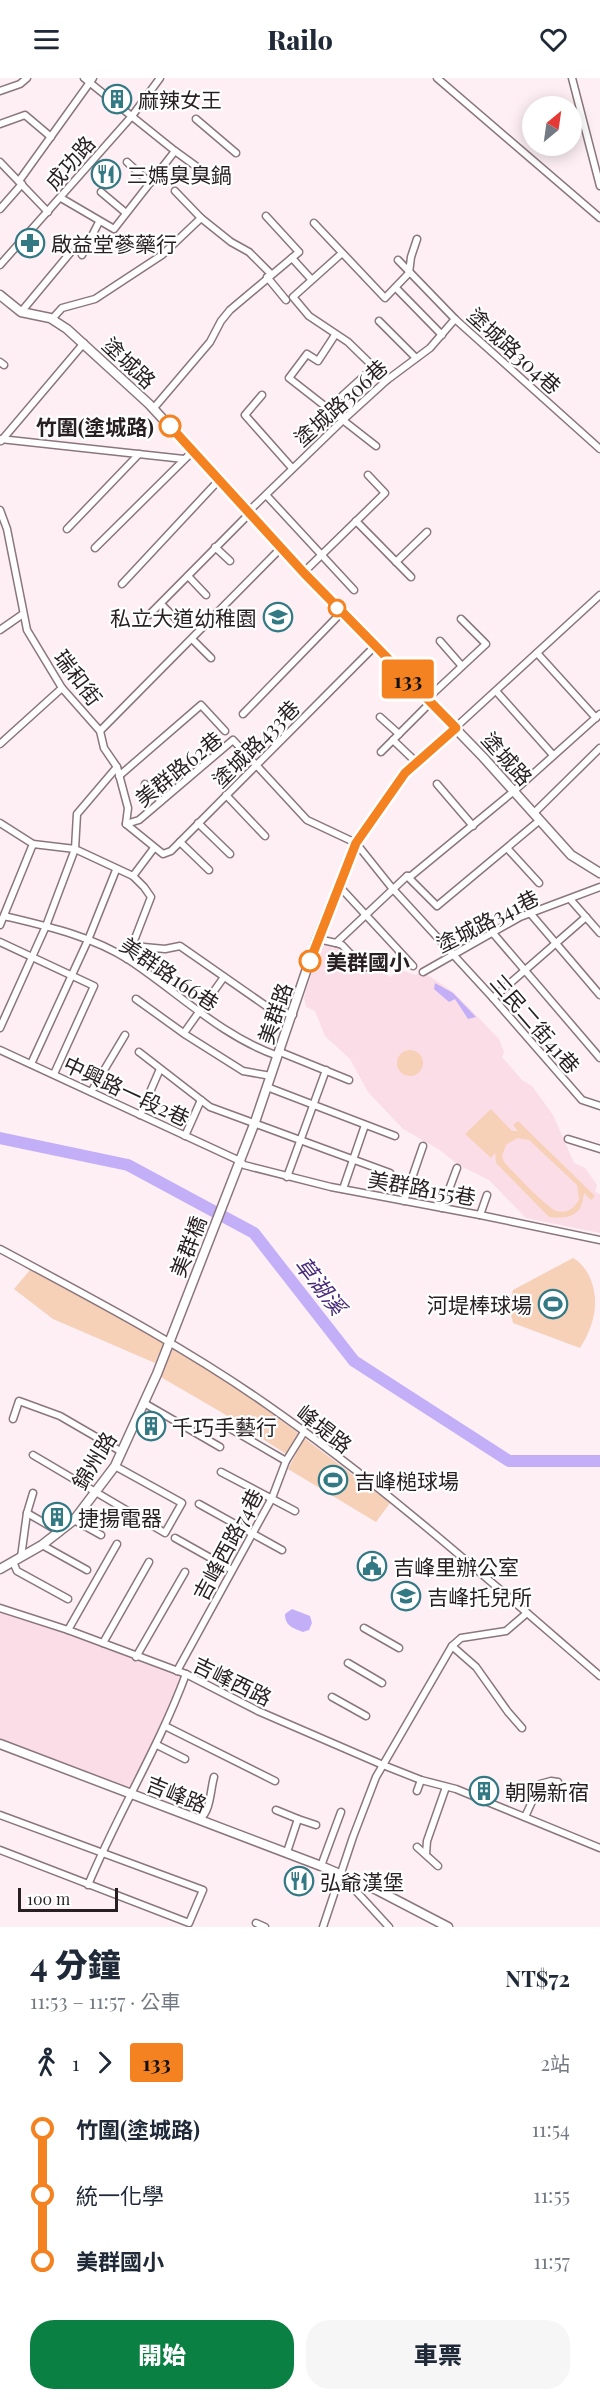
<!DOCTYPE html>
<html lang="zh-TW">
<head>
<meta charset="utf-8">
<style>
	:root { --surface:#fff; --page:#f6f6f7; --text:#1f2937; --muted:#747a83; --accent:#0b8043 }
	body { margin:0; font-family:"Playfair Display","Noto Sans TC",serif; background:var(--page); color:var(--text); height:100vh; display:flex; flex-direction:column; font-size:22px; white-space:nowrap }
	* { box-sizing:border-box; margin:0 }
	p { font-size:20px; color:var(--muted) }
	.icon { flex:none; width:33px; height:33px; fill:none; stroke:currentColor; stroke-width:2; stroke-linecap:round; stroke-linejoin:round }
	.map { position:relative; height:1849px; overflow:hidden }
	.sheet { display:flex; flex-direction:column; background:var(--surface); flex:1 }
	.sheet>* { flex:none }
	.badge { padding:0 12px; border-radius:4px; font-size:21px; line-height:39px }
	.needle { width:39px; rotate:29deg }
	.controls { position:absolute; left:522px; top:18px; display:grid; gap:12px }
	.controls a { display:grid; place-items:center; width:60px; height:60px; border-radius:50%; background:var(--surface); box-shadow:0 3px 15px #0003; font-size:30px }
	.scale { position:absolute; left:18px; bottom:15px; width:100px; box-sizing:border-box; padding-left:6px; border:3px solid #271f21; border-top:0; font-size:16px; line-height:21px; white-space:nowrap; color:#271f21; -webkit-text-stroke:4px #fff; paint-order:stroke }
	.map>.badge { position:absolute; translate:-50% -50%; box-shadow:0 0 0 3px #fff }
	.legs { display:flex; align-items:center; gap:9px; height:66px; padding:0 30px; font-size:20px }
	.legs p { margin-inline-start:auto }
	.summary { display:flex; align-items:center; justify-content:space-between; height:102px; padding:0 30px }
	h1 { font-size:33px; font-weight:800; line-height:45px }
	.button { display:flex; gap:12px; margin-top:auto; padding:12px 30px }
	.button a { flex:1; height:69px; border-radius:24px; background:var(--accent); color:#fff; font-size:24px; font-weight:800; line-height:69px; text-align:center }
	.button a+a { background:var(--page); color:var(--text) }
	ul { padding:0 30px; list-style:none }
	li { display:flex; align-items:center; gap:21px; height:66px; font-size:22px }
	li i { display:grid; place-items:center; width:9px; height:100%; margin:0 8px; background:currentColor }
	li i::after { content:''; width:15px; height:15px; margin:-8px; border:4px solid; border-radius:50%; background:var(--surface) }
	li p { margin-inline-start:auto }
	li:first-child i { background:linear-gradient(#0000 50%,currentColor 0) }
	li:last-child i { background:linear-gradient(currentColor 50%,#0000 0) }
	header { display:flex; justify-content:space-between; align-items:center; height:78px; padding:0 30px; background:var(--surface); font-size:27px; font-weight:800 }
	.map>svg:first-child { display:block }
	.built { fill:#fbdde7 }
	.green { fill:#f7d0b8; fill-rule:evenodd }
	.water { fill:#c3aff7 }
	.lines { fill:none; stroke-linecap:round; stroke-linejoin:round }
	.river { stroke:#c3aff7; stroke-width:12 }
	.street-casing { stroke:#8a767d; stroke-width:9 }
	.secondary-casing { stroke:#8a767d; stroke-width:11 }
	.street { stroke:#fff; stroke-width:6 }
	.secondary { stroke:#fff; stroke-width:8 }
	.line-1-casing { stroke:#fff; stroke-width:14 }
	.line-1 { stroke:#f58220; stroke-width:9 }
	.stop-1-dot { fill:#fff; stroke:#f58220; stroke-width:3 }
	.labels { text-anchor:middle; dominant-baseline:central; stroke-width:4.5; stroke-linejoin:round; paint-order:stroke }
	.poi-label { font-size:21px; fill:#271f21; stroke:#fff; text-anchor:start }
	.street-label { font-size:21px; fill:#271f21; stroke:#fff }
	.stop-label { font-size:21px; font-weight:bold; fill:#271f21; stroke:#fff; text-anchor:end }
	.water-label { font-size:22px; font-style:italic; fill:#48297b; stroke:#fff }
</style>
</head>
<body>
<header><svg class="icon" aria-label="menu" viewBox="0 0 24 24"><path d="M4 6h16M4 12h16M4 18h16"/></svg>Railo<svg class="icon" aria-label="heart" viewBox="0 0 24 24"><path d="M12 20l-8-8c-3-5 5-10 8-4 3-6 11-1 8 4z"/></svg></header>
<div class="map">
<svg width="600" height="1849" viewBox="0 0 600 1849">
	<rect width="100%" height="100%" fill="#fdeff4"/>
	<g class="built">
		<path d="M322 863 340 868 367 895 373 890 391 899 398 891 415 897 423 894 452 913 472 933 499 961 504 974 502 979 522 1002 532 1008 553 1037 574 1085 585 1090 597 1107 595 1114 600 1116V1155L526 1140 489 1102 457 1086 440 1072 403 1051 368 1014 350 981 325 958 315 933 306 929 304 919Z"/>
		<path d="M0 1533 67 1554 135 1582 182 1598 157 1667 129 1711 0 1662Z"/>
	</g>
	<g class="green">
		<circle cx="410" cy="985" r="13"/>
		<path d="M491 1031 512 1053H518L513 1047 518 1043 595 1118 591 1122 584 1115C582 1138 570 1141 549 1139L496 1085 495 1075 491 1080 465 1056ZM517 1060 529 1062 577 1107 579 1121C575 1130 567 1136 556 1133 546 1129 513 1094 504 1084L502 1078 506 1067Z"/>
		<path d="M573 1180C582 1185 587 1193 591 1202 600 1227 593 1249 580 1270L513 1245 509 1229 513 1212Z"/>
		<path d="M30 1192 159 1260 164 1264 155 1285 53 1241 14 1211Z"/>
		<path d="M174 1269 220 1298 298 1355 286 1376 221 1334 159 1298Z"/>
		<path d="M304 1360 390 1425 376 1444 288 1391Z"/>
	</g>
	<g class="water">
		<path d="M435 905 453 915 476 939 468 941 455 921 449 924 434 911Z"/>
		<path d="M292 1531 310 1538 312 1545 309 1552 303 1554C293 1550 285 1548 285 1536Z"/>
	</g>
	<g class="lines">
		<path class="river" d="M0 1060 128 1087 254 1155 354 1283 509 1383H600"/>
		<g class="street-casing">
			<g id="street">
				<path d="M84 0 175 73 215 102"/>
				<path d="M437 0 600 140"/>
				<path d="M572 0 600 108"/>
				<path d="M0 13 20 6 27 0"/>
				<path d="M196 41 236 75"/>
				<path d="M0 46 25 37 51 59"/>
				<path d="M0 84 48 134"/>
				<path d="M127 84 150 105"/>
				<path d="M19 103 93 0"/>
				<path d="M175 113 201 140 231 164 249 174 271 196"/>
				<path d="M101 114 126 135"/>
				<path d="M61 120 114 151 175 73"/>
				<path d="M0 131 22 106"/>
				<path d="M314 145 385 220 409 195"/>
				<path d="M341 176 293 219 309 238 348 264 387 302"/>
				<path d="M82 177 99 144"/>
				<path d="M292 180 311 201"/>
				<path d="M398 182 455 241 600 371"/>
				<path d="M0 187 132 38 160 0"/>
				<path d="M409 195 411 179 417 161"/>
				<path d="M267 199 286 222"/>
				<path d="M396 210 442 257"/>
				<path d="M21 234 70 175"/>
				<path d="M52 241 62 230 95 221 162 177 201 140"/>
				<path d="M379 243 416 280"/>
				<path d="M335 257 318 283 307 276 289 300 376 368"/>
				<path d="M0 284 4 287"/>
				<path d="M262 317 245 337 292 390"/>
				<path d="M342 318 374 289"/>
				<path d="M153 331 210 264 221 243 230 232 299 174 266 138"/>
				<path d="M0 361 184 381"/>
				<path d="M1 363 84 265"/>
				<path d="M267 418 354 512"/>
				<path d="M0 432 7 451 27 552 62 610 100 653 104 670 117 689 128 730 126 746 163 776 171 773 375 568"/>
				<path d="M249 433 343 342 387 302 430 270 455 241"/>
				<path d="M356 443 411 499"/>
				<path d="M67 451 139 376"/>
				<path d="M215 469 230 483"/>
				<path d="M95 470 193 373"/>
				<path d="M396 484 427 454"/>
				<path d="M304 494 385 415 368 397"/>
				<path d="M188 498 206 517"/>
				<path d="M122 506 220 401"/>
				<path d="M161 526 180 545"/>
				<path d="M149 537 250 435"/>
				<path d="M0 552 23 536"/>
				<path d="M192 561 211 580"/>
				<path d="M440 563 461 587"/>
				<path d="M537 575 596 640"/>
				<path d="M496 613 553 677"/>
				<path d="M427 621 486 566 461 541"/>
				<path d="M243 636 342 534"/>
				<path d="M380 639 399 656"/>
				<path d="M456 649 600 517"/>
				<path d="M100 653 281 470"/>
				<path d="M393 662 415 683"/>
				<path d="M0 666 62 610"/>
				<path d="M381 674 430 625"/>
				<path d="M119 698 201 627 225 653"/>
				<path d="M145 706 161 723"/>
				<path d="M437 706 473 748"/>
				<path d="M226 717 265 758"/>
				<path d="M534 735 600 670"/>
				<path d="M0 745 33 766 75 771 133 798 144 809 151 819 127 881"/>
				<path d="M198 745 230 776"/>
				<path d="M126 746 139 742 233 662 307 742 356 765 392 810 493 920 582 1022 600 1028"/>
				<path d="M180 764 209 792"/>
				<path d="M507 770 539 805"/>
				<path d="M133 798 154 770"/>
				<path d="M407 798 437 828 540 742"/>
				<path d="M339 808 413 888"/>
				<path d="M570 821 600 855"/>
				<path d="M530 835 600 917"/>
				<path d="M4 838C46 848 92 858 129 882 179 915 221 958 278 978"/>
				<path d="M0 847 33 766"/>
				<path d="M492 854 600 980"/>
				<path d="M318 861 336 865 407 798H411L514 713 600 636"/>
				<path d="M0 864 94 908 54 996"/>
				<path d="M336 865 342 867 364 890"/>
				<path d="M133 868 165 871 180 868 269 930 293 937"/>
				<path d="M423 894 520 839 600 809"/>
				<path d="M493 920 586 839"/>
				<path d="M136 921 186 957 243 993 271 998"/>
				<path d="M0 950 46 848 75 771 77 736 117 689"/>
				<path d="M184 955 224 899"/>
				<path d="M0 972 240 1083 244 1087 331 1109 480 1137 600 1162"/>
				<path d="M139 974 210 1029 390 1095"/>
				<path d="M280 974 349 1002"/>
				<path d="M31 986 88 862 116 792"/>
				<path d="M267 1009 395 1058"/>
				<path d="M91 1014 125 957"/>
				<path d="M140 1037 160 991"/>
				<path d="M185 1058 201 1022"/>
				<path d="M568 1061 600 1071"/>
				<path d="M287 1099 326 992"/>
				<path d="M343 1111 365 1047"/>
				<path d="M404 1123 423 1068"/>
				<path d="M442 1130 457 1090"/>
				<path d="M480 1137 487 1117"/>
				<path d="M0 1171C91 1220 182 1267 266 1326 384 1408 492 1505 600 1598"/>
				<path d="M144 1325 220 1369"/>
				<path d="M13 1341 19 1323 60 1338 122 1374"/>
				<path d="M219 1344 286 1383"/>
				<path d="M33 1377 165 1455 182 1425 115 1388"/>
				<path d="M221 1394 295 1433"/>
				<path d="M199 1426 282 1472"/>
				<path d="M27 1435 60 1454"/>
				<path d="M74 1442 101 1457"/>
				<path d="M175 1460 232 1492"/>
				<path d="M42 1467 87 1492"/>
				<path d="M21 1479 27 1435 33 1415"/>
				<path d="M13 1484 17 1493 68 1521"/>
				<path d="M0 1530 68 1552 186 1596 258 1633 383 1687 421 1702 456 1711 600 1770"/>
				<path d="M364 1550 399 1570"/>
				<path d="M68 1552 117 1466"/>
				<path d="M103 1565 149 1484"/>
				<path d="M452 1568 476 1589 508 1634 522 1650"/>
				<path d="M136 1579 185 1494"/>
				<path d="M348 1585 382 1605"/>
				<path d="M177 1593 272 1420 286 1383 304 1354"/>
				<path d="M332 1619 366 1638"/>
				<path d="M165 1648 275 1703"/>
				<path d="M157 1667 185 1681"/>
				<path d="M417 1713 421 1702"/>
				<path d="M276 1732 298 1741 287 1774"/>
				<path d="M0 1737 203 1812 189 1845 0 1772"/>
				<path d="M525 1739 540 1706 551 1703 558 1704"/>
				<path d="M298 1741 316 1747"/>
				<path d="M199 1742C211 1733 210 1713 214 1699"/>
				<path d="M417 1769 438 1788"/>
				<path d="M426 1776 427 1763 446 1709"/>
				<path d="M321 1788 341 1734"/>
				<path d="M344 1800 389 1849"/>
				<path d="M88 1807C118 1735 159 1669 186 1596"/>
				<path d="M256 1845 265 1849"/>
				<path d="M323 1849 353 1759 376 1699 452 1568 461 1560 506 1553 527 1535"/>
			</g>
		</g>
		<g class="secondary-casing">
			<g id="secondary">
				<path d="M0 217 21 234 50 240 67 251 149 326 304 494 483 679 571 777 600 795"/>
				<path d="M0 1491 42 1467 74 1442 115 1388 157 1296 255 1044 317 861 356 765 405 695 456 649"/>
				<path d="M0 1666 321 1788 377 1812 448 1849"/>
			</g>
		</g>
		<use href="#street" class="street"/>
		<use href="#secondary" class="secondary"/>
	</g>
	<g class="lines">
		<g class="line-1-casing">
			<path id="line-1" d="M170 348 304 495 456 650 405 695 356 765 310 883"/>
		</g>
		<use href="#line-1" class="line-1"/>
	</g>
	<defs>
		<g id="building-ring" transform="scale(1.5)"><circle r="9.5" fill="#fff" stroke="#327984" stroke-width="1.5"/><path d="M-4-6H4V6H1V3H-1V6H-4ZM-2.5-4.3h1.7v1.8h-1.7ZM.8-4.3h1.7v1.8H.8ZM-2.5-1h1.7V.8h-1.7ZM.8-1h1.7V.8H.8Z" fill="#327984"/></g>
		<g id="restaurant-ring" transform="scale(1.5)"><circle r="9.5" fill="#fff" stroke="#327984" stroke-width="1.5"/><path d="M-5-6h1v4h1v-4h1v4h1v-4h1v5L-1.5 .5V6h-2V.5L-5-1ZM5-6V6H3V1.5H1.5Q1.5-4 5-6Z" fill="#327984"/></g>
		<g id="pharmacy-ring" transform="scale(1.5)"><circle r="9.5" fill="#fff" stroke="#327984" stroke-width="1.5"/><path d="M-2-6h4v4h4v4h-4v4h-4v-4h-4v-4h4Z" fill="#327984"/></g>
		<g id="school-ring" transform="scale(1.5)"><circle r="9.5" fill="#fff" stroke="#327984" stroke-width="1.5"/><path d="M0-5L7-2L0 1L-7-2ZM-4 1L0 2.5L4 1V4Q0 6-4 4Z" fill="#327984"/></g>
		<g id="stadium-ring" transform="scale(1.5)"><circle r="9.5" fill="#fff" stroke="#327984" stroke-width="1.5"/><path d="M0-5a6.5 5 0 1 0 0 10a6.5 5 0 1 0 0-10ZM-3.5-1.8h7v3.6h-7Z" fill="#327984"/></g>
		<g id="civic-ring" transform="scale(1.5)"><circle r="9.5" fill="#fff" stroke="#327984" stroke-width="1.5"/><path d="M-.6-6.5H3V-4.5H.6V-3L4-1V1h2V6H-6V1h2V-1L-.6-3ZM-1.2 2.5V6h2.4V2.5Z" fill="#327984"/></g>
	</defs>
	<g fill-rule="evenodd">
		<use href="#building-ring" x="117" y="21"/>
		<use href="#restaurant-ring" x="106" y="96"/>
		<use href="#pharmacy-ring" x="30" y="165"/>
		<use href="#school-ring" x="278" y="539"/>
		<use href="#stadium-ring" x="553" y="1226"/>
		<use href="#building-ring" x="151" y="1348"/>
		<use href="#stadium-ring" x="333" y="1402"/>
		<use href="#building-ring" x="57" y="1439"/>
		<use href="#civic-ring" x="372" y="1488"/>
		<use href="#school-ring" x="406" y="1518"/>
		<use href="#building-ring" x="484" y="1713"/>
		<use href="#restaurant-ring" x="299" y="1803"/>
	</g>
	<g class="stop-1-dot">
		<circle cx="170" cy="348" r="10"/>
		<circle cx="337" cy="530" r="8"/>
		<circle cx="310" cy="883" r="10"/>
	</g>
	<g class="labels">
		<g class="poi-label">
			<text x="138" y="21">麻辣女王</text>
			<text x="127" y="96">三媽臭臭鍋</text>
			<text x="51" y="165">啟益堂蔘藥行</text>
			<text x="257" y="539" text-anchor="end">私立大道幼稚園</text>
			<text x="532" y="1226" text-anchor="end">河堤棒球場</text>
			<text x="172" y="1348">千巧手藝行</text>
			<text x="354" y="1402">吉峰槌球場</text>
			<text x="78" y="1439">捷揚電器</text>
			<text x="393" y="1488">吉峰里辦公室</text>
			<text x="427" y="1518">吉峰托兒所</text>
			<text x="505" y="1713">朝陽新宿</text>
			<text x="320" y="1803">弘爺漢堡</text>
		</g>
		<g class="street-label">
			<text transform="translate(69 84) rotate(-49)">成功路</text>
			<text transform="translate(515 272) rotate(42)">塗城路304巷</text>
			<text transform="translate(130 284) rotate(43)">塗城路</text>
			<text transform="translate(340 324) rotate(-42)">塗城路306巷</text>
			<text transform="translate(79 599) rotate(53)">瑞和街</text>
			<text transform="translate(255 665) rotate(-45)">塗城路433巷</text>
			<text transform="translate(508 680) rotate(48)">塗城路</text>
			<text transform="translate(178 690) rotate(-39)">美群路62巷</text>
			<text transform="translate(487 842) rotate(-27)">塗城路341巷</text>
			<text transform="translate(170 895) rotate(34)">美群路166巷</text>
			<text transform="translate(274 935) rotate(-71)">美群路</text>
			<text transform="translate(536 945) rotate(49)">三民二街41巷</text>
			<text transform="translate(127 1012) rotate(25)">中興路一段2巷</text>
			<text transform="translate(422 1109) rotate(10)">美群路155巷</text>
			<text transform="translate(187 1168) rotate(-69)">美群橋</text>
			<text transform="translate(325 1350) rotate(38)">峰堤路</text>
			<text transform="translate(93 1382) rotate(-58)">錦州路</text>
			<text transform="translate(227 1466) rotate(-62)">吉峰西路74巷</text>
			<text transform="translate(233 1602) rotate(26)">吉峰西路</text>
			<text transform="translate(177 1715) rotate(22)">吉峰路</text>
		</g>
		<g class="stop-label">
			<text x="154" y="348">竹圍(塗城路)</text>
			<text x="326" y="883" text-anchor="start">美群國小</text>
		</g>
		<g class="water-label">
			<text transform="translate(321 1207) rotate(52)">草湖溪</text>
		</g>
	</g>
</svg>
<div class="controls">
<a><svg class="needle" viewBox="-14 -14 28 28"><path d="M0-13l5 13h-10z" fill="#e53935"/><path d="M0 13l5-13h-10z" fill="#747a83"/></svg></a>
</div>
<div class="scale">100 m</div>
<b class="badge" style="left:408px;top:601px;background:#f58220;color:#111">133</b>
</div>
<section class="sheet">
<div class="summary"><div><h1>4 分鐘</h1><p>11:53 – 11:57 · 公車</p></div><b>NT$72</b></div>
<div class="legs"><svg class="icon" aria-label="walk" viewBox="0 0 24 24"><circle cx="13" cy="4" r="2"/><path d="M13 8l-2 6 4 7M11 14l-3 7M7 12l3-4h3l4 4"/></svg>1<svg class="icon" aria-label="forward" viewBox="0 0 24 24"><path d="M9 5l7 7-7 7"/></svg><b class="badge" style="background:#f58220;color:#111">133</b><p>2站</p></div>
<ul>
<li><i style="color:#f58220"></i><b>竹圍(塗城路)</b><p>11:54</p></li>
<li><i style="color:#f58220"></i><span>統一化學</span><p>11:55</p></li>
<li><i style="color:#f58220"></i><b>美群國小</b><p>11:57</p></li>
</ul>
<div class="button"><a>開始</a><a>車票</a></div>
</section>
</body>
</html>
